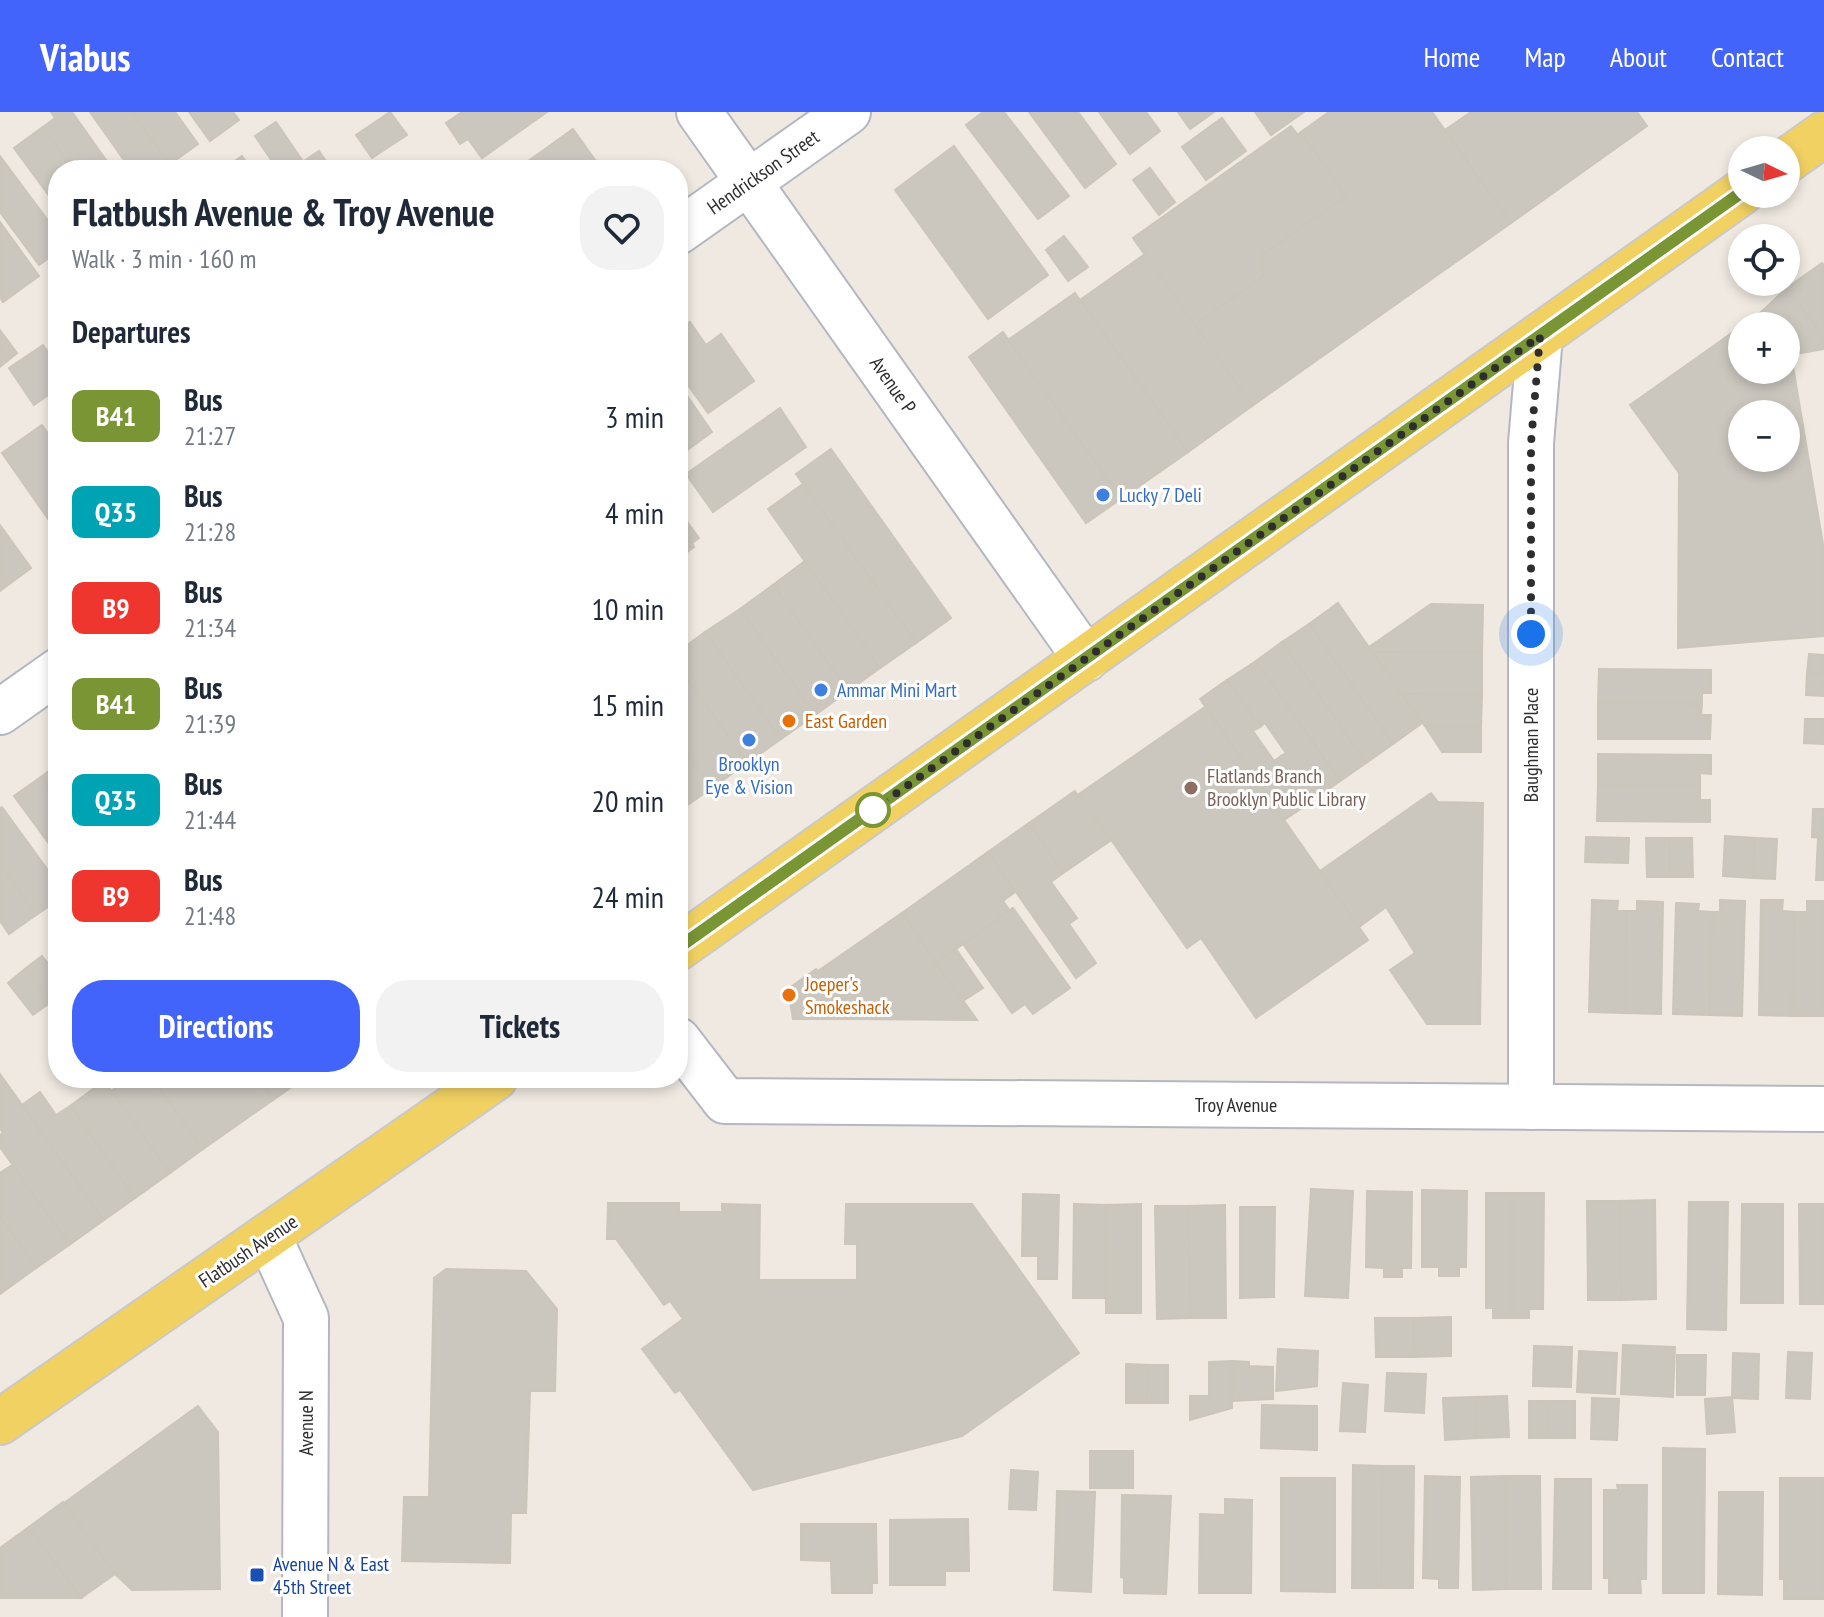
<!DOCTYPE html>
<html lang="en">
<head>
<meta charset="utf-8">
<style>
	:root { --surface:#fff; --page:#f2f2f3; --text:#1f2937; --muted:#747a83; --accent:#4264fb }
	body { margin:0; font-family:"PT Sans Narrow",sans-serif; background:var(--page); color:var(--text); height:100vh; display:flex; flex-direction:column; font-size:30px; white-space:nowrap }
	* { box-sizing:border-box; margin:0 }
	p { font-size:26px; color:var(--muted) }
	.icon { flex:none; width:44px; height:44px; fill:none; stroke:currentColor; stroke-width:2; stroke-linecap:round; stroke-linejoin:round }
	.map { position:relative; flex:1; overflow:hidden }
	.drawer { position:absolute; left:48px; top:48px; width:640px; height:928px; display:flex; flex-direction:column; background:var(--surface); border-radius:32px; box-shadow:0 4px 12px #0003 }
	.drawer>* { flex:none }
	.badge { padding:0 16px; border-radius:12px; font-size:28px; line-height:52px }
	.needle { width:52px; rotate:95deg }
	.fabs { position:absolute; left:1728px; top:24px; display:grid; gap:16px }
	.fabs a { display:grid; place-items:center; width:72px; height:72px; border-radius:50%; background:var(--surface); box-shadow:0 4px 12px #0003; font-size:40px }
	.you { position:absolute; width:40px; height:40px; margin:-20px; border:6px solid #fff; border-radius:50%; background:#1a73e8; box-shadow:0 0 0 12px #1a73e833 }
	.map>.badge { position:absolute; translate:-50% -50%; box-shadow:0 0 0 4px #fff }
	h2 { padding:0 24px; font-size:30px; line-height:72px }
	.round { display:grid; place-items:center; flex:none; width:84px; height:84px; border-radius:32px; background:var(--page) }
	.head { display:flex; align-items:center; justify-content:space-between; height:136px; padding:0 24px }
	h1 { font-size:38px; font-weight:700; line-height:60px }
	.action { display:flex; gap:16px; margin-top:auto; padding:16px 24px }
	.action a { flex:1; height:92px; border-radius:32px; background:var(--accent); color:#fff; font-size:32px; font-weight:700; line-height:92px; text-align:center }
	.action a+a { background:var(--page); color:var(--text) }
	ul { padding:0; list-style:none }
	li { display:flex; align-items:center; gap:24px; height:96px; padding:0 24px }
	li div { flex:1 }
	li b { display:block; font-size:30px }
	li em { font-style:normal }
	li .badge { min-width:88px; font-weight:700; text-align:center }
	header { display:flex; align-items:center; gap:48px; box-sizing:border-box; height:112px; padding:0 40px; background:var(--accent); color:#fff }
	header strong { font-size:38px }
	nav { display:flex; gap:44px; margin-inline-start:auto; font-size:28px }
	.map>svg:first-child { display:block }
	.building { fill:#cbc7bf; stroke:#cbc5ba; stroke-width:2; fill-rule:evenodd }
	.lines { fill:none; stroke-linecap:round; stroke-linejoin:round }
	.street-casing { stroke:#b4b7c1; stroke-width:48 }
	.primary-casing { stroke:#c9c9c9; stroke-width:48 }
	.street { stroke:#fff; stroke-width:44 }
	.primary { stroke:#f2d163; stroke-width:44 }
	.line-casing { stroke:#fff; stroke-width:18 }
	.line { stroke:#799534; stroke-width:12 }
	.walk { stroke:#2e2e2e; stroke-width:8; stroke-dasharray:0 14.4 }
	.shop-dot { fill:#3f7fe0; stroke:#fff; stroke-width:3 }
	.food-dot { fill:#e8710a; stroke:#fff; stroke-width:3 }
	.education-dot { fill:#8d6e63; stroke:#fff; stroke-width:3 }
	.stop-dot { fill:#fff; stroke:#799534; stroke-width:4 }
	.transit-dot { fill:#1a4fb4; stroke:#fff; stroke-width:3 }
	.labels { text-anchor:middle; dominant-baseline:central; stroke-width:6; stroke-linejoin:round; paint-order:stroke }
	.street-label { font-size:20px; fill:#2e2e2e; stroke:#fff }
	.shop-label { font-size:20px; fill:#366cbe; stroke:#fff; text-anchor:start }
	.food-label { font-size:20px; fill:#c56008; stroke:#fff; text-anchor:start }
	.education-label { font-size:20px; fill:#785e54; stroke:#fff; text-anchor:start }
	.transit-label { font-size:20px; fill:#164399; stroke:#fff; text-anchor:start }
</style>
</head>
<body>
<header>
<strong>Viabus</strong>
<nav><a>Home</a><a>Map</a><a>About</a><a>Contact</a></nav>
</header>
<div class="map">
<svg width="1824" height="1505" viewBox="0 0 1824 1505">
	<rect width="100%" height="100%" fill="#efe9e1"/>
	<g class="building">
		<path d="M51 0H72L113 58H74L43 15 55 6Z"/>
		<path d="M90 0H132L167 49 155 58H131Z"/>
		<path d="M132 0H175L198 32 170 52Z"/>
		<path d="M189 0H233L239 8 210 29Z"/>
		<path d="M390 0 407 23 372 46 356 23Z"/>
		<path d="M462 0H547L482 46 468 27 460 32 446 11Z"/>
		<path d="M983 0H1004L1069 84 1038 107 966 13Z"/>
		<path d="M1029 0H1078L1116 52 1085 76Z"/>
		<path d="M1099 0H1146L1160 19 1130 42Z"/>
		<path d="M1178 0H1214L1190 17Z"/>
		<path d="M1255 0H1304L1271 23Z"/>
		<path d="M1329 0H1432L1511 111 1252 294 1194 213 1263 164 1262 143 1346 84 1301 20Z"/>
		<path d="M1471 0H1637L1647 14 1511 111 1445 18Z"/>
		<path d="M1222 6 1246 39 1206 68 1182 35Z"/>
		<path d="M276 10 302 48 287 58H278L255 24Z"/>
		<path d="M1291 14 1298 23 1301 20 1346 84 1262 143 1263 164 1194 213 1133 126Z"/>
		<path d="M43 15 74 58H58V96L14 36Z"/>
		<path d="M573 17 595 48 580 58H516Z"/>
		<path d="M954 34 1048 163 988 207 895 78Z"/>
		<path d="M319 39 332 58H291Z"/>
		<path d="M0 44 58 122V139L39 153 0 100Z"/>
		<path d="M242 44 252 58H227L225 56Z"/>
		<path d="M595 48 602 58H580Z"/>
		<path d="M1150 56 1175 90 1159 103 1133 68Z"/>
		<path d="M0 110 39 164 3 190 0 185Z"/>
		<path d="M1064 124 1088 155 1068 169 1046 138Z"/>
		<path d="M1145 142 1252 294 1188 340 1080 188Z"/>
		<path d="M1822 151 1824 153V228L1788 175Z"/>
		<path d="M1788 175 1824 228V237L1791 243 1786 236V214H1770L1760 201Z"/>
		<path d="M1075 181 1188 340 1121 387 1008 228Z"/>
		<path d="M1760 201 1770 214H1742V258H1786V236L1791 243 1824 438V524L1678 536 1679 361 1630 293ZM1742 302H1786V346H1742Z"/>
		<path d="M690 210 706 233 721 222 754 269 708 301 678 259V218Z"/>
		<path d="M0 218 17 241 0 255Z"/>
		<path d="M1003 220 1121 387 1086 411 969 245Z"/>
		<path d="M43 233 58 254V276L34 293 9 256Z"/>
		<path d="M688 285 712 320 683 341 678 334V292Z"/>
		<path d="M780 296 806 335 713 400 686 362Z"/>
		<path d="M42 313 51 326 55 322 58 326V421L2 341Z"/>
		<path d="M831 337 951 506 916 531 796 362Z"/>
		<path d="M803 372 916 531 880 556 768 397Z"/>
		<path d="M688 411 699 426 692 431 694 435 678 447V414L683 416Z"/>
		<path d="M0 413 31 456 0 479Z"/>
		<path d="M805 449 880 556 848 579 773 473Z"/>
		<path d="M773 473 848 579 815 603 740 497Z"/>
		<path d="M1338 491 1422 611 1393 632 1309 512Z"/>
		<path d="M1431 492 1483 493 1482 541 1373 540 1369 535Z"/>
		<path d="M740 497 815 603 781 627 705 520Z"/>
		<path d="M1309 512 1393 632 1366 651 1282 530Z"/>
		<path d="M705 520 781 627 747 651 678 554V540Z"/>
		<path d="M1282 530 1366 651 1340 669 1256 549Z"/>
		<path d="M1373 540 1482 541V583L1402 582Z"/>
		<path d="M1809 542 1824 543V562L1807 561Z"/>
		<path d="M1256 549 1340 669 1312 689 1281 644 1286 641 1265 611 1260 615 1227 568Z"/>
		<path d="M678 554 747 651 712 676 678 629Z"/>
		<path d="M1599 557 1711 558V581H1702V592L1598 591Z"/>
		<path d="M1807 561 1824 562V584L1806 583Z"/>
		<path d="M1227 568 1260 615 1253 619 1274 649 1281 644 1312 689 1284 708 1200 587Z"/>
		<path d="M1402 582 1482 583 1481 615 1425 614Z"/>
		<path d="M1598 591 1702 592 1701 603H1711L1710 627H1598Z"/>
		<path d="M1205 595 1368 828 1256 906 1201 826 1187 836 1079 682Z"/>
		<path d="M1805 607H1824V632L1804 631Z"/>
		<path d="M1425 614 1481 615V640H1442Z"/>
		<path d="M678 629 712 676 683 696 678 689Z"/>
		<path d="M1598 642 1711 643V662L1700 661V674L1598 673Z"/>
		<path d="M58 652V689L41 665Z"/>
		<path d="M41 665 58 689V744L14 684Z"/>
		<path d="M1598 673 1700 674V688H1710V710L1597 709Z"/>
		<path d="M1075 679 1110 729 1063 761 1029 711Z"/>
		<path d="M1431 681 1438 690 1483 691 1480 912H1427L1390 858 1415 841 1386 795 1359 815 1320 759Z"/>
		<path d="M2 695 58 772V788L36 803 0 752V696Z"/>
		<path d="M1813 697H1824V726L1812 725Z"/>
		<path d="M1029 711 1063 761 1051 770 1077 806 1069 812 1096 851 1076 866 988 740Z"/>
		<path d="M1725 724 1755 726 1753 766 1723 764Z"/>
		<path d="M1586 725 1629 726 1628 751 1585 750Z"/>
		<path d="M1646 726H1669L1670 765H1647Z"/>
		<path d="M1669 726H1692L1693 765H1670Z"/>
		<path d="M1755 726 1777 727 1775 767 1753 766Z"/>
		<path d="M1818 726H1824V768H1816Z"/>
		<path d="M988 740 1015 780 1003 789 1010 799 936 851 902 801Z"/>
		<path d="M0 752 36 803 9 822 0 809Z"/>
		<path d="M1592 788 1618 789 1617 799H1627L1625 901 1589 900Z"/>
		<path d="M1720 788 1745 789 1742 904 1709 903 1712 800H1720Z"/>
		<path d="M1761 788H1783L1782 799 1795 800 1792 904 1759 903Z"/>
		<path d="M1637 789 1663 790 1661 902 1625 901 1627 799H1637Z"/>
		<path d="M1807 789H1824V904H1792L1795 800H1807Z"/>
		<path d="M1676 791 1699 792 1698 799 1712 800 1709 903 1673 902Z"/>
		<path d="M1013 796 1070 876 1033 902 1025 892 1012 901 963 832Z"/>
		<path d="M902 801 936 851 977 908 851 907 818 859Z"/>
		<path d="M956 837 983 876 963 889 936 851Z"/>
		<path d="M42 844 58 864V884L51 890 25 857Z"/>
		<path d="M25 857 51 890 33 903 8 871Z"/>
		<path d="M816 857 818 859 851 907H793L788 877Z"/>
		<path d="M0 962 104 1108 69 1133 0 1035V1023L3 1021 0 1016Z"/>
		<path d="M130 966H152L203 1037 170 1061 111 979Z"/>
		<path d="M152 966H258L273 988 203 1037Z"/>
		<path d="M258 966H304L273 988Z"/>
		<path d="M104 969 170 1061 135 1086 70 994Z"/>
		<path d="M40 980 56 1003 70 994 135 1086 104 1108 22 993Z"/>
		<path d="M12 1053 69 1133 36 1156 0 1105V1061Z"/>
		<path d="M1311 1077 1353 1079 1348 1186 1305 1184Z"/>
		<path d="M1422 1078 1467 1079 1466 1155H1459V1164H1439V1155H1422Z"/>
		<path d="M1367 1079 1412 1080 1411 1156H1402V1165H1384V1156L1366 1155Z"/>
		<path d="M1486 1081H1512V1206H1493V1196H1486Z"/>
		<path d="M1512 1081H1544L1543 1197H1529V1206H1512Z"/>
		<path d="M1023 1082 1059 1083 1057 1167H1038V1144H1022Z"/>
		<path d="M1655 1088 1656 1187 1621 1188 1619 1089Z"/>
		<path d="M1587 1089H1619L1621 1188H1588Z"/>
		<path d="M1689 1090H1728L1726 1218 1687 1217Z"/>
		<path d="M608 1091H679V1100H722V1092L760 1093 759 1168H857V1132H845L846 1092H972L1079 1241 962 1324 753 1378 680 1278 675 1281 642 1237 683 1207 670 1189 664 1193 616 1127H607Z"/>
		<path d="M1074 1092 1106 1093 1105 1186H1073Z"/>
		<path d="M1141 1092V1201H1106V1093Z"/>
		<path d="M1742 1092H1783V1191H1741Z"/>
		<path d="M1799 1092H1824V1192H1800Z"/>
		<path d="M1225 1093 1226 1206H1190L1188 1094Z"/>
		<path d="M1155 1094H1188L1190 1206 1157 1207Z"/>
		<path d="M1240 1095H1275L1274 1185 1240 1186Z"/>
		<path d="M0 1105 36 1156 0 1182Z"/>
		<path d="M446 1157 526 1159 557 1197 555 1279H530L526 1401H511L510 1451 402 1449 404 1385H429L434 1166Z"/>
		<path d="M1451 1205V1244L1414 1245 1413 1206Z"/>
		<path d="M1375 1206H1413L1414 1245H1376Z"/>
		<path d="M1623 1233 1675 1235 1673 1285 1621 1282Z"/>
		<path d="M1534 1234 1572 1235 1571 1275 1533 1274Z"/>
		<path d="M1278 1237 1318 1239 1317 1274 1276 1279Z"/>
		<path d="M1579 1239 1617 1241 1615 1282 1577 1280Z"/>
		<path d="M1788 1240 1812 1241 1810 1287 1786 1286Z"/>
		<path d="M1733 1241 1759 1242 1758 1287 1732 1286Z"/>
		<path d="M1677 1243H1706L1705 1283H1677Z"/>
		<path d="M1232 1249V1296L1190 1308V1284H1209V1250Z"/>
		<path d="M1232 1249 1249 1250V1254L1273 1255V1287L1232 1289Z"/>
		<path d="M1126 1252 1148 1253 1147 1291H1126Z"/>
		<path d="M1148 1253H1168V1291H1147Z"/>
		<path d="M1387 1261 1426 1262 1424 1301 1385 1299Z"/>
		<path d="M1343 1271 1368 1273 1365 1320 1340 1319Z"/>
		<path d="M1507 1284 1509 1325 1477 1326 1475 1285Z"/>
		<path d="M1475 1285 1477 1326 1445 1328 1443 1286Z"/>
		<path d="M1732 1285 1735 1320 1707 1322 1705 1287Z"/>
		<path d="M1592 1286 1619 1287 1617 1328 1591 1327Z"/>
		<rect x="1529" y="1289" width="20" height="37"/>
		<rect x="1549" y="1289" width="26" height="37"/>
		<path d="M1262 1293 1317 1294V1338L1261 1336Z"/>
		<path d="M198 1294 218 1320 220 1477 132 1478 115 1462 64 1391Z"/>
		<path d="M1663 1336 1705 1337 1704 1481H1663Z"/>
		<rect x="1090" y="1339" width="43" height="37"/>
		<path d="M1353 1353 1382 1354 1381 1476H1352Z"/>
		<path d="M1382 1354H1414L1413 1476H1381Z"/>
		<path d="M1011 1358 1038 1360 1036 1398 1009 1397Z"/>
		<path d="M1425 1364 1460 1365 1458 1476H1439V1467L1423 1466Z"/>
		<path d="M1505 1364H1540L1541 1477H1506Z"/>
		<path d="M1505 1364 1506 1477 1473 1478 1471 1365Z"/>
		<path d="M1281 1366H1335V1480L1281 1479Z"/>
		<path d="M1780 1366H1824V1487H1784V1467H1780Z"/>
		<path d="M1555 1367H1591V1477H1553Z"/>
		<path d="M1617 1373H1647L1646 1467H1640L1641 1481H1609V1466H1604V1378H1618Z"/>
		<path d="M1057 1379 1095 1380 1091 1480 1054 1478Z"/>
		<path d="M1719 1380H1763L1762 1483 1718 1482Z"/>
		<path d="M1122 1383 1171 1384 1166 1482 1124 1481V1466L1121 1465Z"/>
		<path d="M1225 1387 1252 1388 1251 1481H1199L1200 1402 1225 1403Z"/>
		<path d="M63 1390 115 1462 81 1486 29 1415Z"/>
		<path d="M968 1407 969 1459H945V1473H890V1408Z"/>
		<path d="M801 1412H876L877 1471H872V1481H832L831 1449 801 1448Z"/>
		<path d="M29 1415 81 1486H0V1436Z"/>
	</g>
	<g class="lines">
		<g class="street-casing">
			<g id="street">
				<path d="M699 0 1086 547"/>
				<path d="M678 120 848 0"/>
				<path d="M0 600 58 559"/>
				<path d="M678 928 725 989 1824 997"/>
				<path d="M1531 995V331L1540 224"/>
				<path d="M269 1125 306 1206 305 1505"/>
			</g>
		</g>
		<g class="primary-casing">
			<g id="primary">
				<path d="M1786 49 1824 22"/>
				<path d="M678 836 1742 80"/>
				<path d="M0 1310 495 966"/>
			</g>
		</g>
		<use href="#street" class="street"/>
		<use href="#primary" class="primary"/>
	</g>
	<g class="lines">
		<g class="line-casing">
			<path id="line" d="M678 836 1742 80"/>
		</g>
		<use href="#line" class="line"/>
		<path class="walk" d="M873 698 1540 224 1531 331V522"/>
	</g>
	<g class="shop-dot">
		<circle cx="1103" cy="383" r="8"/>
		<circle cx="821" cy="578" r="8"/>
		<circle cx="749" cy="628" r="8"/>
	</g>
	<g class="food-dot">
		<circle cx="789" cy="609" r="8"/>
		<circle cx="789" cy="883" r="8"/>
	</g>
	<circle class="education-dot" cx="1191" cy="676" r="8"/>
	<circle class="stop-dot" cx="873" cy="698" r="16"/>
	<rect class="transit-dot" x="249" y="1455" width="16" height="16" rx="4"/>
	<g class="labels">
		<g class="street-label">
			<text transform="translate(763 60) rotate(-35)">Hendrickson Street</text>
			<text transform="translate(893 273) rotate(55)">Avenue P</text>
			<text transform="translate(1531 633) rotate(-90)">Baughman Place</text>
			<text x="1236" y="993">Troy Avenue</text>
			<text transform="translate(248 1139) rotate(-34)">Flatbush Avenue</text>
			<text transform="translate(306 1311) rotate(-90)">Avenue N</text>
		</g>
		<g class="shop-label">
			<text x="1119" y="383">Lucky 7 Deli</text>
			<text x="837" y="578">Ammar Mini Mart</text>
			<text x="749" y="652" text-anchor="middle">Brooklyn<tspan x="749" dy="23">Eye &amp; Vision</tspan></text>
		</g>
		<g class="food-label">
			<text x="805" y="609">East Garden</text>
			<text x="805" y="872">Joeper's<tspan x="805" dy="23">Smokeshack</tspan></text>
		</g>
		<g class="education-label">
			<text x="1207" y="664">Flatlands Branch<tspan x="1207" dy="23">Brooklyn Public Library</tspan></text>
		</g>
		<g class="transit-label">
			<text x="273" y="1452">Avenue N &amp; East<tspan x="273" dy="23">45th Street</tspan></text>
		</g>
	</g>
</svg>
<div class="fabs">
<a><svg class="needle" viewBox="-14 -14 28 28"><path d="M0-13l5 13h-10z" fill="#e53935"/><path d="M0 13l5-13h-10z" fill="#747a83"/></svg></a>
<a><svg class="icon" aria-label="locate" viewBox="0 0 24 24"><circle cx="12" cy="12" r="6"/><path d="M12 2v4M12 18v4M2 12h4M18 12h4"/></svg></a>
<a>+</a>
<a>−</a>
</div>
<div class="you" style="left:1531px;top:522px"></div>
<section class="drawer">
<div class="head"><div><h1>Flatbush Avenue &amp; Troy Avenue</h1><p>Walk · 3 min · 160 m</p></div><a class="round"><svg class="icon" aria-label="heart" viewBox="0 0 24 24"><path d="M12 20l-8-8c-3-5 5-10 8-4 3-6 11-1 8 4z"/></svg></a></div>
<h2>Departures</h2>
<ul>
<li><span class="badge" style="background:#799534;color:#fff">B41</span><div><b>Bus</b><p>21:27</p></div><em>3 min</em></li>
<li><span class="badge" style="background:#00a3b4;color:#fff">Q35</span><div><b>Bus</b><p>21:28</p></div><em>4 min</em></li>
<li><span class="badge" style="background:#ee352e;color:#fff">B9</span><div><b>Bus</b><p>21:34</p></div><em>10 min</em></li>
<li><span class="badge" style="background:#799534;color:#fff">B41</span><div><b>Bus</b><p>21:39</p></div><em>15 min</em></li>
<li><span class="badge" style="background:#00a3b4;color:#fff">Q35</span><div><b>Bus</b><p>21:44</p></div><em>20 min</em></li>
<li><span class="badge" style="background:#ee352e;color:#fff">B9</span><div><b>Bus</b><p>21:48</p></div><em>24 min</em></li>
</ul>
<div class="action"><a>Directions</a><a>Tickets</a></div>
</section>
</div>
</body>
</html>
